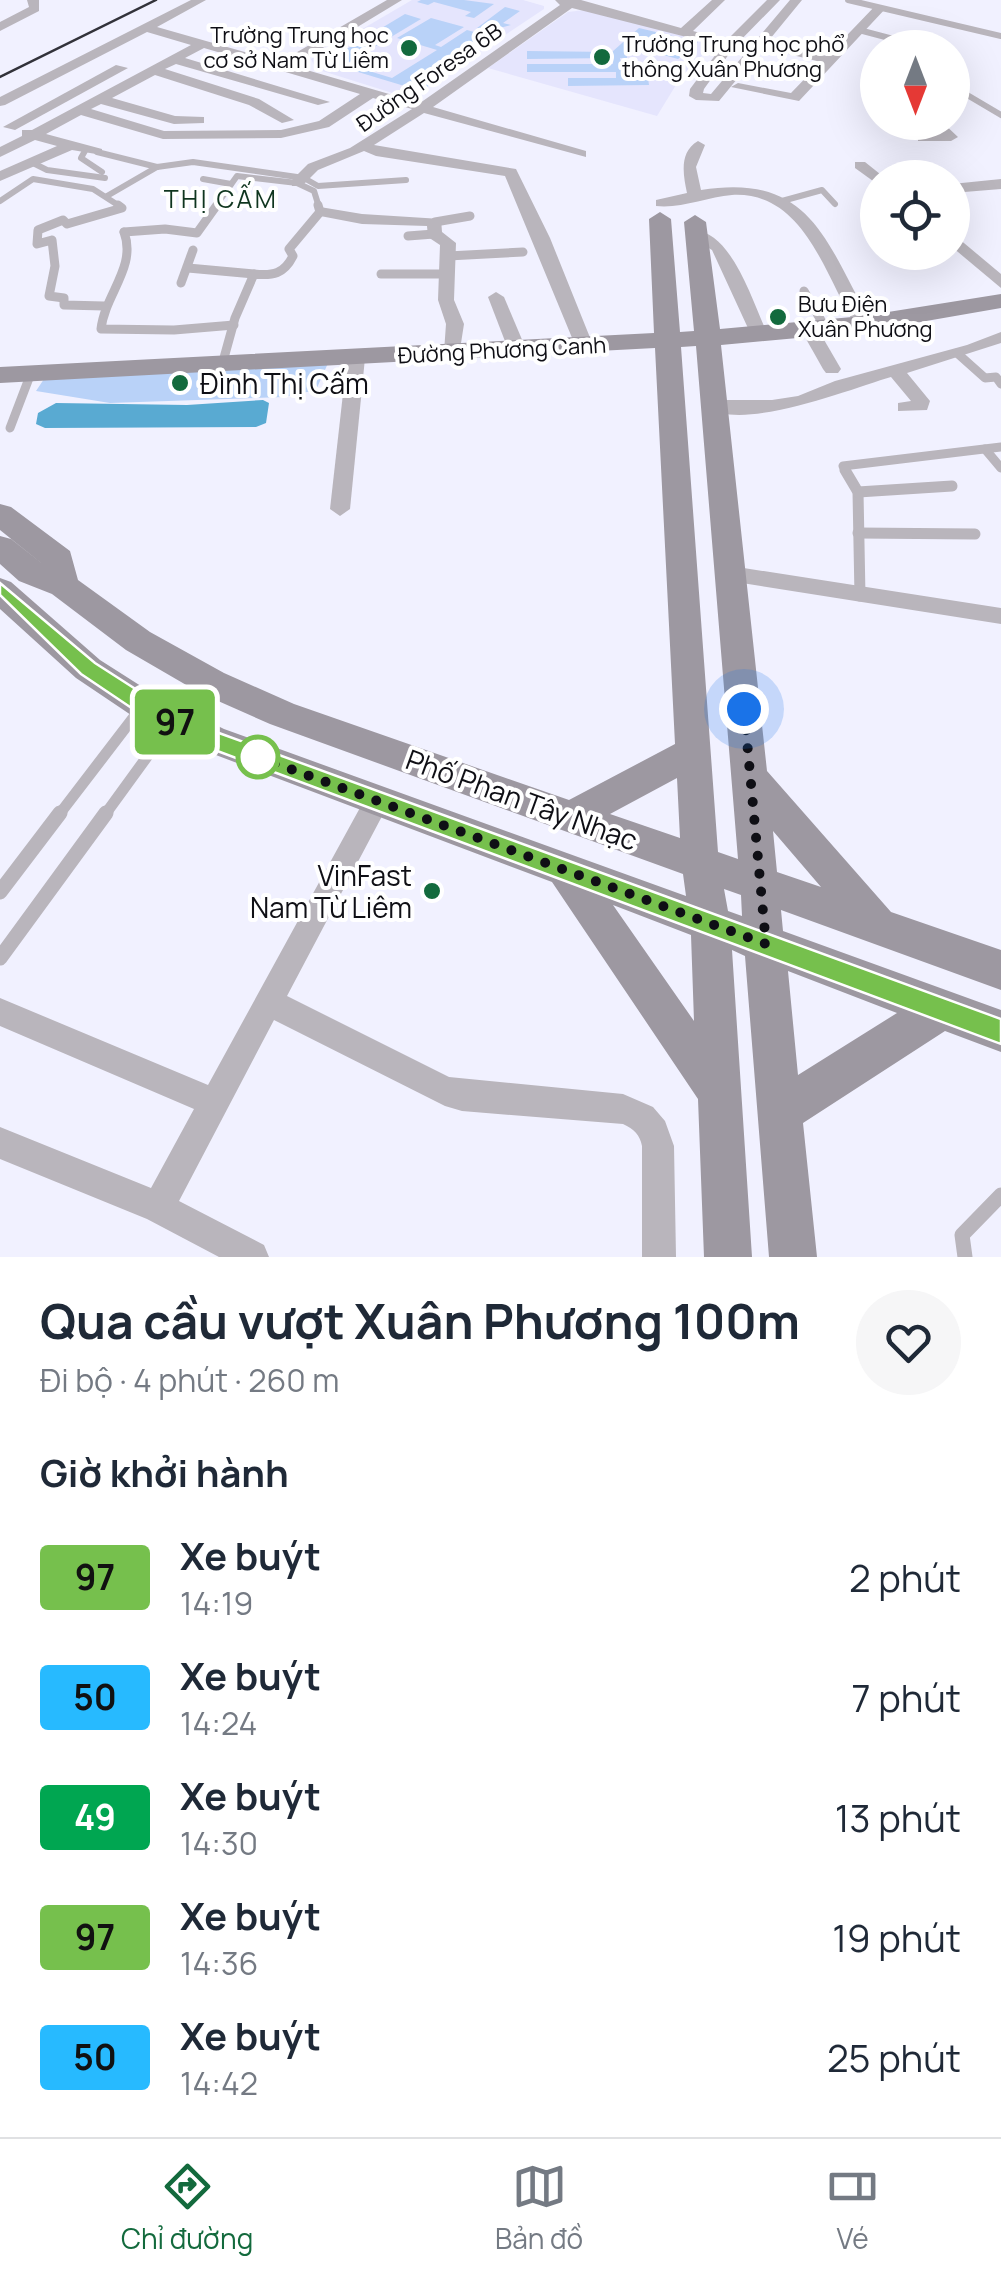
<!DOCTYPE html>
<html lang="vi">
<head>
<meta charset="utf-8">
<style>
	:root { --surface:#fff; --page:#f6f6f7; --text:#1f2937; --muted:#747a83; --line:#e0e1e3; --accent:#136a3d }
	body { margin:0; font-family:Manrope,sans-serif; background:var(--page); color:var(--text); height:100vh; display:flex; flex-direction:column; font-size:38px; white-space:nowrap }
	* { box-sizing:border-box; margin:0 }
	p { font-size:32px; color:var(--muted) }
	.icon { flex:none; width:55px; height:55px; fill:none; stroke:currentColor; stroke-width:2; stroke-linecap:round; stroke-linejoin:round }
	.map { position:relative; height:1257px; overflow:hidden }
	.panel { display:flex; flex-direction:column; background:var(--surface); flex:1 }
	.panel>* { flex:none }
	.badge { padding:0 20px; border-radius:8px; font-size:35px; line-height:65px }
	.needle { width:65px; rotate:180deg }
	.fabs { position:absolute; left:860px; top:30px; display:grid; gap:20px }
	.fabs a { display:grid; place-items:center; width:110px; height:110px; border-radius:50%; background:var(--surface); box-shadow:0 10px 40px #0002; font-size:50px }
	.you { position:absolute; width:50px; height:50px; margin:-25px; border:8px solid #fff; border-radius:50%; background:#1a73e8; box-shadow:0 0 0 15px #1a73e833 }
	.map>.badge { position:absolute; translate:-50% -50%; box-shadow:0 0 0 5px #fff }
	h2 { padding:0 40px; font-size:38px; line-height:90px }
	.round { display:grid; place-items:center; flex:none; width:105px; height:105px; border-radius:52px; background:var(--page) }
	.overview { display:flex; align-items:center; justify-content:space-between; height:170px; padding:0 40px }
	h1 { font-size:48px; font-weight:700; line-height:75px }
	ul { padding:0; list-style:none }
	li { display:flex; align-items:center; gap:30px; height:120px; padding:0 40px }
	li div { flex:1 }
	li b { display:block; font-size:38px }
	li em { font-style:normal }
	li .badge { min-width:110px; font-weight:700; text-align:center }
	.tabs { display:flex; justify-content:space-around; align-items:center; height:140px; border-top:2px solid var(--line); background:var(--surface); font-size:28px; color:var(--muted) }
	.tabs a { display:grid; justify-items:center; gap:5px }
	.tabs .current { color:var(--accent) }
	.map>svg:first-child { display:block }
	.built { fill:#e5e5fd }
	.water { fill:#59aad2 }
	.building { fill:#b9d2f8 }
	.lines { fill:none; stroke-linecap:round; stroke-linejoin:round }
	.lane-far3 { stroke:#b9b5bc; stroke-width:6 }
	.lane-far2 { stroke:#b9b5bc; stroke-width:9 }
	.lane-far1 { stroke:#b9b5bc; stroke-width:11 }
	.lane { stroke:#b9b5bc; stroke-width:15 }
	.street { fill:#b9b5bc; fill-rule:evenodd }
	.secondary { fill:#9d98a1; fill-rule:evenodd }
	.rail { stroke:#32323a; stroke-width:2.5 }
	.line { fill:#76c04d; stroke:#fff; stroke-width:2.5 }
	.walk { stroke:#0f0f15; stroke-width:10; stroke-dasharray:0 18 }
	.poi-dot { fill:#136a3d; stroke:#fff; stroke-width:4 }
	.stop-dot { fill:#fff; stroke:#76c04d; stroke-width:5 }
	.labels { text-anchor:middle; dominant-baseline:central; stroke-width:8; stroke-linejoin:round; paint-order:stroke }
	.far-poi-label { font-size:22px; fill:#0f0f15; stroke:#fff; text-anchor:start }
	.far-street-label { font-size:22px; fill:#0f0f15; stroke:#fff }
	.far-neighbourhood-label { font-size:25px; letter-spacing:2.5px; fill:#0f351f; stroke:#fff }
	.poi-label { font-size:28px; fill:#0f0f15; stroke:#fff; text-anchor:start }
	.street-label { font-size:28px; fill:#0f0f15; stroke:#fff }
</style>
</head>
<body>
<div class="map">
<svg width="1001" height="1257" viewBox="0 0 1001 1257">
	<rect width="100%" height="100%" fill="#f1f1ff"/>
	<g class="built">
		<path d="M412 0H523L544 6V9L417 94 402 96 316 69 311 59Z"/>
		<path d="M584 10 705 40 711 46 679 80 657 116 488 68 568 12Z"/>
	</g>
	<path class="water" d="M263 400 269 403 266 423 256 427 45 428 36 424 38 413 56 403 187 405Z"/>
	<g class="building">
		<path d="M421 0H464L494 4 474 18 465 16 471 12 434 2 428 5 417 2Z"/>
		<path d="M505 7 520 11 503 23 511 25 489 31 477 28Z"/>
		<path d="M405 14 421 19 346 64 392 78 437 50 397 38 431 18 464 27 435 45 441 47 467 30 499 39 464 56 471 58 452 71 445 69 434 76 440 78 421 91 325 62Z"/>
		<path d="M639 28 698 42 678 59 630 46 626 50 627 58H620L621 64H627L629 72H622L623 78H648L649 85 568 86V78H616V72H527V64H613V58L527 59V51L612 52Z"/>
		<path d="M329 361 316 390 284 397 110 403 36 391 46 376Z"/>
	</g>
	<g class="lines">
		<g class="lane-far3">
			<path d="M848 0 1001 36"/>
			<path d="M859 30 912 44"/>
			<path d="M952 86 1001 115"/>
			<path d="M86 149 81 158 102 172"/>
			<path d="M97 152 157 167"/>
			<path d="M31 162 47 170 105 178"/>
			<path d="M203 179 231 184"/>
			<path d="M107 196 157 167 193 162 304 178 318 186 406 180"/>
			<path d="M0 201 33 179 93 189 121 207"/>
			<path d="M782 201 822 190 835 204"/>
			<path d="M215 207 237 176 297 183 314 191 319 207"/>
		</g>
		<g class="lane-far2">
			<path d="M435 222 470 216"/>
			<path d="M124 232 165 229 197 233 217 205"/>
			<path d="M124 232C137 267 105 294 101 329L174 330 234 325"/>
			<path d="M408 236 434 234"/>
			<path d="M448 256 523 252"/>
			<path d="M188 268 254 274"/>
			<path d="M381 274H447"/>
			<path d="M181 283 193 250"/>
			<path d="M804 291 826 329"/>
			<path d="M104 306 64 305V298L49 296 55 266 52 240 37 244 38 230 63 220 67 224 122 208 118 205"/>
			<path d="M957 353 985 378 996 377 1001 384"/>
			<path d="M222 365 235 318 254 274C273 276 284 274 293 256L289 249 320 212 318 205"/>
			<path d="M10 428 31 373"/>
			<path d="M985 449 1001 468"/>
			<path d="M847 473 843 466 1001 447"/>
		</g>
		<g class="lane-far1">
			<path d="M845 470 858 492 860 596"/>
			<path d="M858 492 952 486"/>
			<path d="M858 533 975 534"/>
			<path d="M58 816 143 705"/>
			<path d="M104 816 173 721"/>
		</g>
		<g class="lane">
			<path d="M0 892 60 813"/>
			<path d="M0 958 106 813"/>
			<path d="M965 1257 962 1235 1001 1195"/>
		</g>
		<g class="street">
			<path d="M27 0H39V11L0 31V22L29 7Z"/>
			<path d="M191 0H206L157 27 280 62 387 0H402L293 66 420 103 560 5 555 0H581L681 28 712 0H725L693 31 727 40 767 0H780L734 47 704 89 703 93 711 94 790 0H802L719 101 696 100 689 96 690 89 722 46 572 8 433 107 586 151V157L424 113 374 145 516 169 550 238 593 345 584 350 575 345 505 176 376 156 364 151 318 170 302 186H292V180L308 164 350 148 412 109 373 98 329 127 281 138 163 139 81 115 46 134 102 149V155L72 150 0 181V171L57 146 35 140 0 157V147L22 136V130H32L191 45 147 32 5 105 0 106V97ZM204 48 360 94 319 121 281 130 164 131 91 109 101 104 174 124 204 123V117L175 116 112 98 155 75 249 105 282 123 294 120 259 99 165 69 176 64 318 105 330 102 185 58Z"/>
			<path d="M876 5 886 8 799 101 731 87 738 83 791 93 821 62 772 50V44L827 56Z"/>
			<path d="M116 65 128 68 15 130 3 127Z"/>
			<path d="M952 85 961 86 963 89 952 93Z"/>
			<path d="M926 122H942L958 137 951 141H918V135L938 133Z"/>
			<path d="M698 141 705 145 696 167 701 190C812 172 826 243 872 324L869 328H857C825 277 805 191 732 195 707 197 680 209 656 206V200L687 193C683 174 679 152 698 141Z"/>
			<path d="M855 162H865L885 178 873 181 855 168Z"/>
			<path d="M1001 179V189L952 193V184Z"/>
			<path d="M320 207 362 214 441 219 442 232 456 243 454 300 464 324 459 356 453 357 444 352 446 324 438 300 440 245 428 237 427 226 362 224 315 215V209Z"/>
			<path d="M690 231C731 226 753 304 768 335L765 339H753L712 250 690 237Z"/>
			<path d="M952 233 1001 274V288L952 247Z"/>
			<path d="M496 292 504 297 526 349 523 353 517 354 508 349 488 297Z"/>
			<path d="M810 325 816 326 841 369 838 373H826L823 369 801 330Z"/>
			<path d="M1001 332V343L907 373 930 401 927 410 898 411V403L911 401 891 377C853 388 738 434 707 406L716 400H772L798 396 835 381 967 345Z"/>
			<path d="M356 353 365 358 350 509 340 516 330 509 347 358Z"/>
			<path d="M731 566 1001 608V624L723 580 720 574Z"/>
			<path d="M376 792 385 795 389 803 287 996 449 1077 623 1094 653 1107 665 1121 674 1146 676 1257H642V1146C640 1135 634 1129 623 1124L462 1111 445 1106 274 1020 179 1201 264 1245 269 1257H219L147 1219 0 1159V1127L151 1188 194 1109 0 1026V998L208 1085 367 795Z"/>
		</g>
		<path class="secondary" d="M660 212 671 219 680 332 694 331 684 222 695 215 706 222 720 329 863 316 1001 294V308L863 332 721 345 767 771 891 912 1001 950V990L781 910 783 931 1001 1010V1052L945 1031 803 1123 817 1257H769L745 956 732 950 752 1257H704L698 1099 552 882 200 749 131 715 76 678 0 609V578L11 582 100 660 155 695 224 729 686 896 683 874 270 724 200 693 126 650 52 594 19 581 0 564V536L11 539 45 566 0 530V504L11 507 70 551 78 580 150 632 224 673 294 704 569 800 675 744 655 348 0 383V367L654 333 649 219ZM696 346 738 859 718 852 681 347ZM677 778 680 838 610 814ZM773 831 821 887 777 872ZM724 889 741 895 742 916 728 911ZM613 905 691 935 694 1021ZM788 971 897 1013 798 1075Z"/>
		<path class="rail" d="M0 77 156 0"/>
	</g>
	<path class="line" d="M0 583 95 663 151 699 219 733 1001 1019V1044L204 746 136 711 81 674 0 595Z"/>
	<g class="lines">
		<path class="walk" d="M258 757 766 944 744 709"/>
	</g>
	<g class="poi-dot">
		<circle cx="409" cy="48" r="10"/>
		<circle cx="602" cy="57" r="10"/>
		<circle cx="778" cy="317" r="10"/>
		<circle cx="180" cy="383" r="10"/>
		<circle cx="432" cy="891" r="10"/>
	</g>
	<circle class="stop-dot" cx="258" cy="757" r="20"/>
	<g class="labels">
		<g class="far-poi-label">
			<text x="389" y="35" text-anchor="end">Trường Trung học<tspan x="389" dy="25">cơ sở Nam Từ Liêm</tspan></text>
			<text x="622" y="44">Trường Trung học phổ<tspan x="622" dy="25">thông Xuân Phương</tspan></text>
			<text x="798" y="304">Bưu Điện<tspan x="798" dy="25">Xuân Phương</tspan></text>
		</g>
		<g class="far-street-label">
			<text transform="translate(429 77) rotate(-35)">Đường Foresa 6B</text>
			<text transform="translate(502 350) rotate(-3)">Đường Phương Canh</text>
		</g>
		<g class="far-neighbourhood-label">
			<text x="221" y="198">THỊ CẤM</text>
		</g>
		<g class="poi-label">
			<text x="200" y="383">Đình Thị Cấm</text>
			<text x="412" y="875" text-anchor="end">VinFast<tspan x="412" dy="32">Nam Từ Liêm</tspan></text>
		</g>
		<g class="street-label">
			<text transform="translate(522 799) rotate(20)">Phố Phan Tây Nhạc</text>
		</g>
	</g>
</svg>
<div class="fabs">
<a><svg class="needle" viewBox="-14 -14 28 28"><path d="M0-13l5 13h-10z" fill="#e53935"/><path d="M0 13l5-13h-10z" fill="#747a83"/></svg></a>
<a><svg class="icon" aria-label="locate" viewBox="0 0 24 24"><circle cx="12" cy="12" r="6"/><path d="M12 2v4M12 18v4M2 12h4M18 12h4"/></svg></a>
</div>
<div class="you" style="left:744px;top:709px"></div>
<b class="badge" style="left:175px;top:722px;background:#76c04d;color:#111">97</b>
</div>
<section class="panel">
<div class="overview"><div><h1>Qua cầu vượt Xuân Phương 100m</h1><p>Đi bộ · 4 phút · 260 m</p></div><a class="round"><svg class="icon" aria-label="heart" viewBox="0 0 24 24"><path d="M12 20l-8-8c-3-5 5-10 8-4 3-6 11-1 8 4z"/></svg></a></div>
<h2>Giờ khởi hành</h2>
<ul>
<li><span class="badge" style="background:#76c04d;color:#111">97</span><div><b>Xe buýt</b><p>14:19</p></div><em>2 phút</em></li>
<li><span class="badge" style="background:#27baff;color:#111">50</span><div><b>Xe buýt</b><p>14:24</p></div><em>7 phút</em></li>
<li><span class="badge" style="background:#00a651;color:#fff">49</span><div><b>Xe buýt</b><p>14:30</p></div><em>13 phút</em></li>
<li><span class="badge" style="background:#76c04d;color:#111">97</span><div><b>Xe buýt</b><p>14:36</p></div><em>19 phút</em></li>
<li><span class="badge" style="background:#27baff;color:#111">50</span><div><b>Xe buýt</b><p>14:42</p></div><em>25 phút</em></li>
</ul>
</section>
<nav class="tabs">
<a class="current"><svg class="icon" aria-label="directions" viewBox="0 0 24 24"><path d="M12 3l9 9-9 9-9-9zM9 14v-3h6M13 9l2 2-2 2"/></svg>Chỉ đường</a>
<a><svg class="icon" aria-label="map" viewBox="0 0 24 24"><path d="M3 6l6-2 6 2 6-2v14l-6 2-6-2-6 2zM9 4v14M15 6v14"/></svg>Bản đồ</a>
<a><svg class="icon" aria-label="tickets" viewBox="0 0 24 24"><path d="M3 7h18v10H3zM15 7v10"/></svg>Vé</a>
</nav>
</body>
</html>
